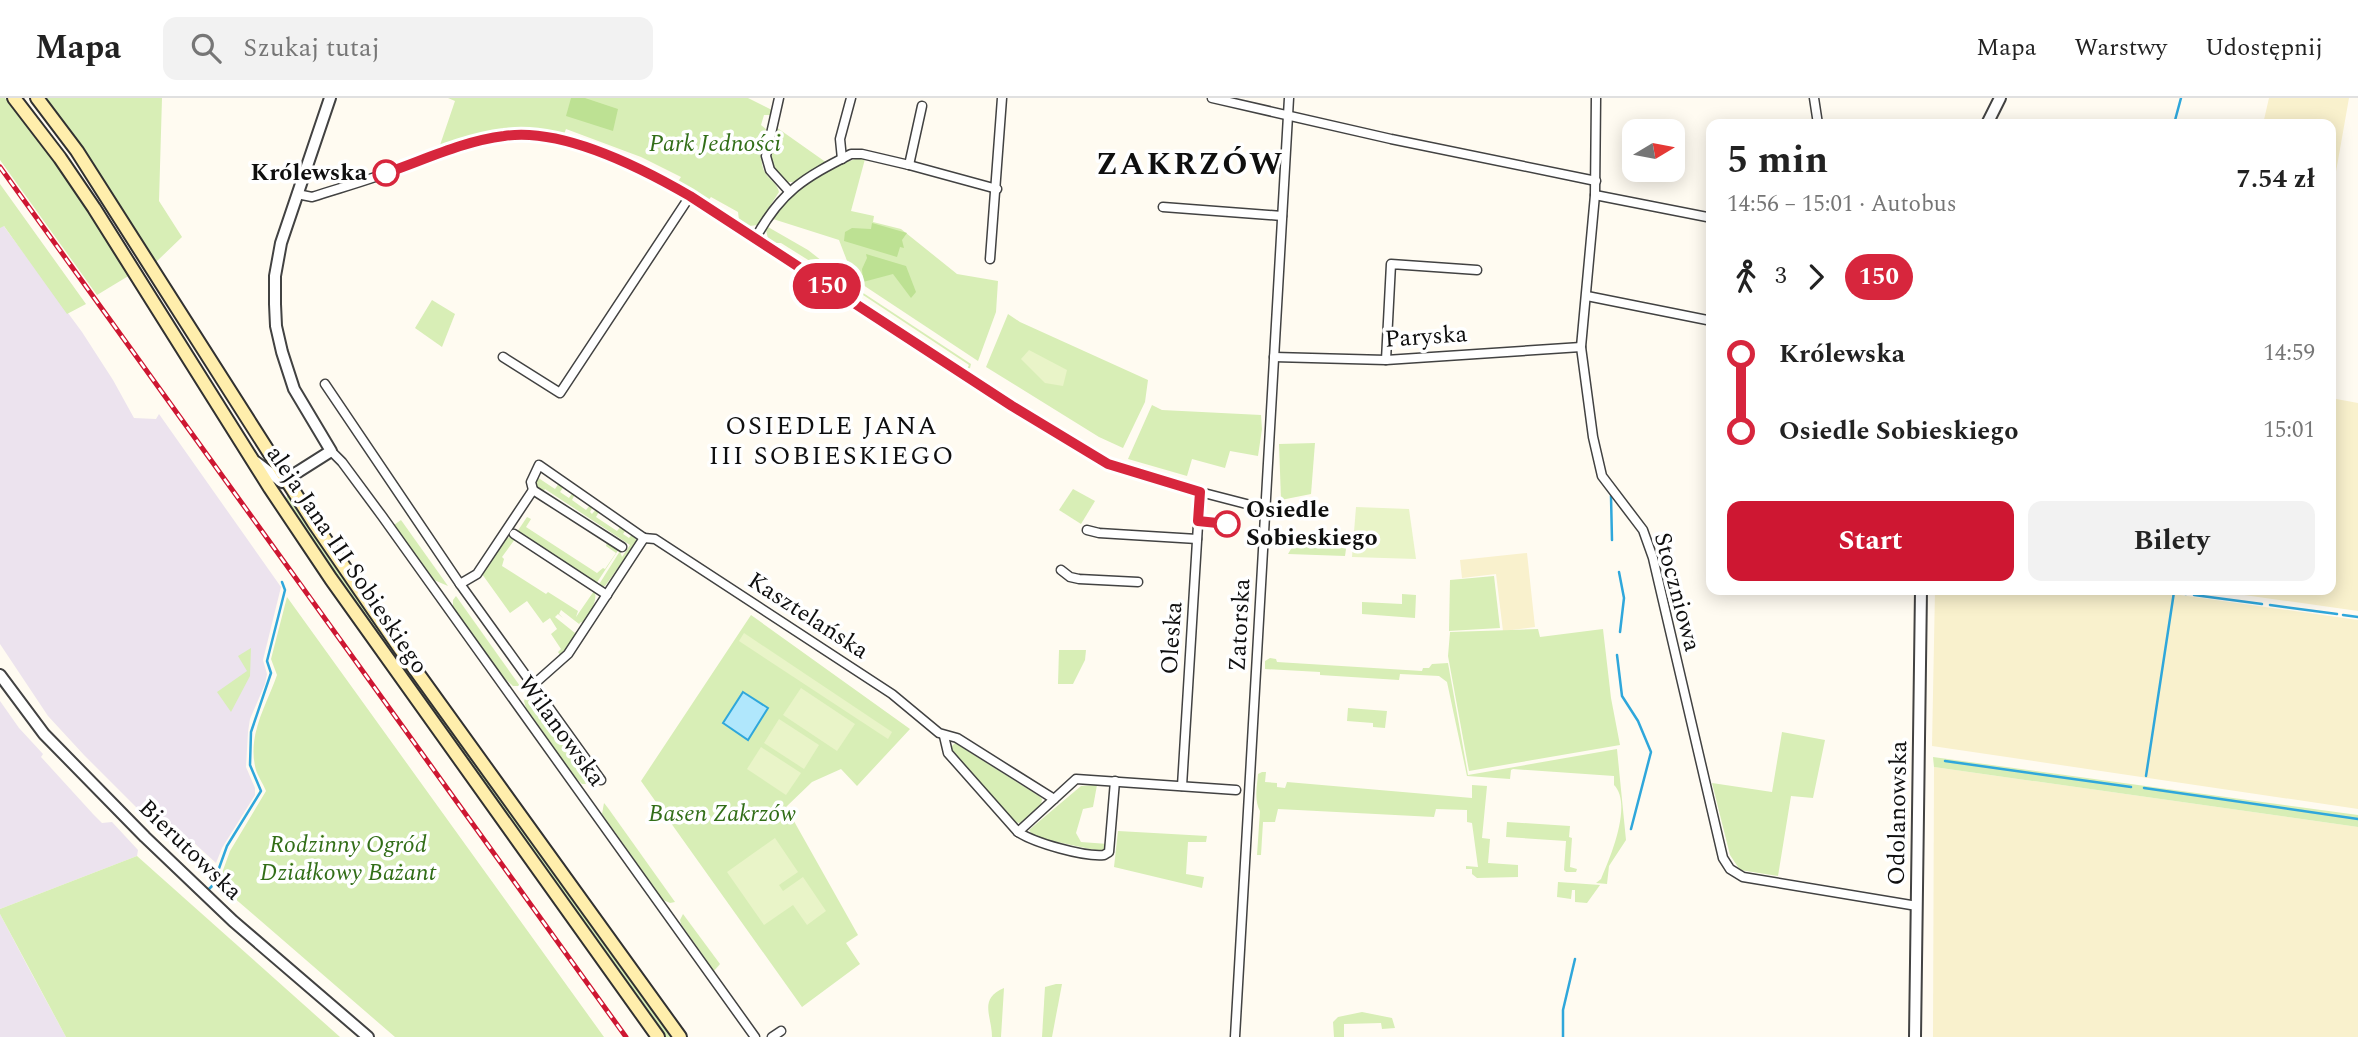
<!DOCTYPE html>
<html lang="pl">
<head>
<meta charset="utf-8">
<style>
	:root { --surface:#fff; --page:#f2f2f2; --text:#222; --muted:#767676; --line:#e0e0e0; --accent:#ce1732 }
	body { margin:0; font-family:Spectral,serif; background:var(--page); color:var(--text); height:100vh; display:flex; flex-direction:column; font-size:26px; white-space:nowrap }
	* { box-sizing:border-box; margin:0 }
	p { font-size:23px; color:var(--muted) }
	.icon { flex:none; width:38px; height:38px; fill:none; stroke:currentColor; stroke-width:2; stroke-linecap:round; stroke-linejoin:round }
	.map { position:relative; flex:1; overflow:hidden }
	.drawer { position:absolute; left:1706px; top:21px; width:630px; height:476px; display:flex; flex-direction:column; background:var(--surface); border-radius:14px; box-shadow:0 4px 18px #0003 }
	.drawer>* { flex:none }
	.badge { padding:0 14px; border-radius:23px; font-size:24px; line-height:46px }
	.needle { width:46px; rotate:80deg }
	.tools { position:absolute; left:1622px; top:21px; display:grid; gap:14px }
	.tools a { display:grid; place-items:center; width:63px; height:63px; border-radius:14px; background:var(--surface); box-shadow:0 4px 18px #0003; font-size:35px }
	.map>.badge { position:absolute; translate:-50% -50%; box-shadow:0 0 0 4px #fff }
	.legs { display:flex; align-items:center; gap:10px; height:77px; padding:0 21px; font-size:23px }
	.legs p { margin-inline-start:auto }
	.overview { display:flex; align-items:center; justify-content:space-between; height:119px; padding:0 21px }
	h1 { font-size:38px; font-weight:700; line-height:52px }
	.primary-button { display:flex; gap:14px; margin-top:auto; padding:14px 21px }
	.primary-button a { flex:1; height:80px; border-radius:14px; background:var(--accent); color:#fff; font-size:28px; font-weight:700; line-height:80px; text-align:center }
	.primary-button a+a { background:var(--page); color:var(--text) }
	ul { padding:0 21px; list-style:none }
	li { display:flex; align-items:center; gap:24px; height:77px; font-size:26px }
	li i { display:grid; place-items:center; width:10px; height:100%; margin:0 9px; background:currentColor }
	li i::after { content:''; width:18px; height:18px; margin:-9px; border:5px solid; border-radius:50%; background:var(--surface) }
	li p { margin-inline-start:auto }
	li:first-child i { background:linear-gradient(#0000 50%,currentColor 0) }
	li:last-child i { background:linear-gradient(currentColor 50%,#0000 0) }
	header { display:flex; align-items:center; gap:42px; box-sizing:border-box; height:98px; padding:0 35px; background:var(--surface); border-bottom:2px solid var(--line) }
	header strong { font-size:33px }
	nav { display:flex; gap:38px; margin-inline-start:auto; font-size:24px }
	.search { width:490px; height:63px; background:var(--page); display:flex; align-items:center; gap:18px; box-sizing:border-box; padding:0 24px; border-radius:14px; color:var(--muted); font-size:26px }
	.map>svg:first-child { display:block }
	.industrial { fill:#ece3ee }
	.farmland { fill:#f9f1cd }
	.green { fill:#d8eeb6 }
	.forest { fill:#bde193 }
	.pitch { fill:#e9f4c8 }
	.water { fill:#b0e7fc; stroke:#2fa7db; stroke-width:2 }
	.lines { fill:none; stroke-linecap:round; stroke-linejoin:round }
	.stream { stroke:#2fa7db; stroke-width:2.5 }
	.minor-casing { stroke:#424242; stroke-width:11 }
	.tertiary-casing { stroke:#424242; stroke-width:14 }
	.secondary-casing { stroke:#313131; stroke-width:16 }
	.minor { stroke:#fff; stroke-width:8 }
	.tertiary { stroke:#fff; stroke-width:10 }
	.secondary { stroke:#ffeeac; stroke-width:12 }
	.rail-casing { stroke:#ce1732; stroke-width:5 }
	.rail { stroke:#fff; stroke-width:2.5; stroke-dasharray:8; stroke-linecap:butt }
	.line-1-casing { stroke:#fff; stroke-width:16 }
	.line-1 { stroke:#d7263d; stroke-width:10 }
	.stop-1-dot { fill:#fff; stroke:#d7263d; stroke-width:3.5 }
	.labels { text-anchor:middle; dominant-baseline:central; stroke-width:7; stroke-linejoin:round; paint-order:stroke }
	.park-label { font-size:24px; font-style:italic; fill:#326e18; stroke:#fff }
	.stop-label { font-size:24px; font-weight:bold; fill:#0f0f0f; stroke:#fff; text-anchor:end }
	.street-label { font-size:24px; fill:#0f0f0f; stroke:#fff }
	.neighbourhood-label { font-size:26px; letter-spacing:2px; fill:#0f0f0f; stroke:#fff }
	.district-label { font-size:32px; font-weight:bold; letter-spacing:2px; fill:#0f0f0f; stroke:#fff }
</style>
</head>
<body>
<header>
<strong>Mapa</strong>
<div class="search"><svg class="icon" aria-label="search" viewBox="0 0 24 24"><circle cx="10" cy="10" r="6"/><path d="M15 15l6 6"/></svg>Szukaj tutaj</div>
<nav><a>Mapa</a><a>Warstwy</a><a>Udostępnij</a></nav>
</header>
<div class="map">
<svg width="2358" height="939" viewBox="0 0 2358 939">
	<rect width="100%" height="100%" fill="#fffbf1"/>
	<g class="industrial">
		<path d="M0 123 82 234 113 282 134 320 156 321 159 316 281 489 263 562 267 576 265 586 250 621 248 634 246 669 255 690V697L222 750 216 765 192 743 174 747 84 657 48 618 0 546Z"/>
		<path d="M0 603 19 630 43 656 41 659 93 716 102 725 112 724 138 752 137 758 0 811Z"/>
		<path d="M0 816 28 869 66 939H0Z"/>
	</g>
	<g class="farmland">
		<path d="M2269 0H2349L2331 102V26H2263Z"/>
		<path d="M2331 300 2358 305V513L2209 492H2331Z"/>
		<path d="M1527 455 1535 529 1503 533 1496 476 1462 480 1460 462Z"/>
		<path d="M1935 492H2145L2358 522V711L1932 648Z"/>
		<path d="M1934 669 2358 729V939H1933Z"/>
	</g>
	<g class="green">
		<path d="M0 0H5C55 53 91 116 130 177L97 197 0 62Z"/>
		<path d="M44 0H162L159 103 182 139 156 164 86 55Z"/>
		<path d="M448 0H748L772 12 770 17H764L761 27 767 32C764 46 757 63 766 76 771 83 777 85 779 94L758 127 749 128 739 122 738 114 711 99 707 104 677 85 681 79 641 59 566 31 563 39C519 26 481 35 439 50L455 3Z"/>
		<path d="M776 29 827 65 794 84H787C765 63 770 56 776 29Z"/>
		<path d="M859 60 865 61 851 113 874 118 873 124 901 131 957 176 998 183 996 214 978 263 854 181 839 142 773 121C792 92 825 70 859 60Z"/>
		<path d="M0 86 86 206 67 216 4 128 0 130Z"/>
		<path d="M768 129 808 152 831 170 825 181 821 170 781 145H774L768 141 766 132Z"/>
		<path d="M842 181 971 266 970 270 967 271 969 267 857 193 850 198 838 190Z"/>
		<path d="M432 202 455 216 442 249 415 230Z"/>
		<path d="M1008 216 1020 224 1148 282 1145 304 1123 350 1099 339 986 269Z"/>
		<path d="M1152 307 1162 312 1261 317 1262 331 1258 358 1230 353 1225 370 1192 361 1187 378 1128 361Z"/>
		<path d="M1315 345 1311 396 1281 402 1279 346Z"/>
		<path d="M539 372 537 379 555 391 559 385 564 388 560 394 569 400 573 394 575 396 572 402 586 412 591 406 593 408 590 414 592 416 597 410 600 412 596 419 617 433 622 427 627 430 623 436 629 440 633 435 637 444 605 488H598L620 453 622 459 630 447 545 391 543 394 535 390 534 380Z"/>
		<path d="M1073 391 1095 403 1081 426 1059 412Z"/>
		<path d="M288 393 396 555 673 939H666L380 542 286 402Z"/>
		<path d="M527 419 531 421 526 429 597 475 603 470 605 471 616 455 606 448 607 444 619 451 596 486 517 434Z"/>
		<path d="M401 422 448 488 434 482 394 427Z"/>
		<path d="M510 439 515 441 502 459 504 461 502 468 546 496 548 494 578 513 576 519 594 493C599 500 589 519 584 526L581 524 579 526 561 512 559 516 563 520 558 516 555 519 575 535 578 532 561 559 558 554 561 551 551 536 557 531 550 520 543 525 527 503 510 515 482 476 504 441Z"/>
		<path d="M1297 441 1347 444 1345 458 1288 456Z"/>
		<path d="M1494 478 1500 530 1449 533 1450 482Z"/>
		<path d="M1402 496 1416 497 1415 520 1362 516V504L1402 506Z"/>
		<path d="M456 498 520 588H513L504 580 453 510V502Z"/>
		<path d="M287 499 604 939H395L218 786 230 753 266 693C263 685 256 676 255 668 248 635 267 606 277 577L271 561Z"/>
		<path d="M751 517 910 631 857 688 841 671 812 684 786 709 858 837 846 845 860 866 802 909 641 683Z"/>
		<path d="M1538 531 1540 539 1603 531 1611 600 1620 647 1469 673 1448 558 1450 534Z"/>
		<path d="M251 550 250 578 231 614 217 594 247 573 238 558Z"/>
		<path d="M1059 552H1086L1085 562 1073 586H1058Z"/>
		<path d="M1270 560 1276 561 1277 564 1422 573 1423 570H1429L1432 566 1448 565 1468 677 1617 651 1626 742 1609 768 1607 786 1596 785 1601 781C1610 760 1633 706 1614 687V678L1513 671 1511 672 1510 681 1467 678 1447 584 1439 578 1400 576 1399 582 1320 577V574L1265 571V563Z"/>
		<path d="M527 597 591 686H582L574 678 526 610 524 603Z"/>
		<path d="M1348 610 1387 613 1385 630 1373 629V625L1347 623Z"/>
		<path d="M1782 634 1825 642 1813 700 1791 698 1778 778 1740 772 1730 757 1712 685 1772 694Z"/>
		<path d="M955 645 1039 698 1042 701 1041 708 1021 725 1012 724 952 654V648Z"/>
		<path d="M1933 659 2358 717V729L1934 669Z"/>
		<path d="M1262 674H1266L1265 684 1277 685V689L1285 690 1287 684 1472 700V687L1487 688 1482 740 1490 741 1488 765 1518 767V779L1477 780 1472 776V771H1466V768L1478 769 1472 725 1467 724V712L1436 711 1434 719 1278 711 1275 724H1263L1261 757H1257L1260 713C1254 703 1257 688 1258 676Z"/>
		<path d="M1097 687 1093 709 1083 711 1076 735 1081 744 1108 746 1104 754 1034 739 1029 732 1081 688Z"/>
		<path d="M604 705 608 710 675 804 670 805 663 802 602 716Z"/>
		<path d="M1507 724 1570 728 1569 739 1572 740 1570 769 1577 771 1576 774H1566L1564 772 1566 743 1506 739Z"/>
		<path d="M1118 733 1207 738 1206 744H1188L1186 776 1204 779 1202 790 1114 769Z"/>
		<path d="M137 758 340 939H66L0 816V811Z"/>
		<path d="M1558 784 1600 787 1587 805 1575 804V792H1572L1571 801 1557 799Z"/>
		<path d="M683 816 720 866 714 873 681 826 680 822Z"/>
		<path d="M1056 886H1062L1052 939H1042L1045 889Z"/>
		<path d="M1004 890 1001 939H992C992 918 978 901 1004 890Z"/>
		<path d="M1362 914 1392 920 1395 930 1382 931 1381 925 1344 926V939H1334L1333 924 1338 919Z"/>
	</g>
	<g class="forest">
		<path d="M571 0H585L618 11 613 33 566 18Z"/>
		<path d="M872 125 907 135 902 142 904 150 900 149 897 159 844 143 845 134 852 130 871 131Z"/>
		<path d="M866 156 906 168 916 194 911 200 893 176 863 184 862 171 867 160Z"/>
	</g>
	<g class="pitch">
		<path d="M1029 252 1067 272 1063 288 1045 285 1021 261Z"/>
		<path d="M1356 409 1409 411 1416 461 1352 459Z"/>
		<path d="M744 535 892 634 888 641 739 543Z"/>
		<path d="M801 590 855 626 837 653 783 617Z"/>
		<path d="M779 621 819 647 804 671 764 645Z"/>
		<path d="M761 649 801 675 786 697 747 671Z"/>
		<path d="M775 740 798 774 779 787 783 793 803 779 826 813 807 827 793 807 764 827 727 774Z"/>
	</g>
	<path class="water" d="M743 594 768 610 748 642 723 625Z"/>
	<g class="lines">
		<g class="stream">
			<path d="M2174 26 2181 0"/>
			<path d="M1611 398 1612 442"/>
			<path d="M1619 474 1624 500 1620 534"/>
			<path d="M2174 494 2186 496"/>
			<path d="M2194 497 2262 506"/>
			<path d="M2270 507 2337 516"/>
			<path d="M2343 517 2358 519"/>
			<path d="M1617 557 1622 598 1638 623 1651 654 1631 731"/>
			<path d="M1945 663 2131 689"/>
			<path d="M2146 678 2174 494 2154 492"/>
			<path d="M2144 690 2358 721"/>
			<path d="M209 791 213 787 227 748 261 693 250 667 251 634 271 575 267 563 285 492 282 484"/>
			<path d="M1563 939V912L1575 861"/>
		</g>
		<g class="minor-casing">
			<g id="minor">
				<path d="M779 0 766 58 770 72 789 93"/>
				<path d="M1212 0 1391 41 1596 83"/>
				<path d="M1596 0 1595 97 1581 249 1593 339 1602 378 1643 432 1653 460 1723 760 1730 771 1743 779 1917 808"/>
				<path d="M1814 0 1818 26"/>
				<path d="M842 61 840 41 851 0"/>
				<path d="M909 67 922 8"/>
				<path d="M297 96 312 99C343 89 373 81 403 69 440 55 481 37 521 36 572 36 646 73 690 98L1011 308 1108 366 1200 394 1266 411"/>
				<path d="M1595 97 1712 120"/>
				<path d="M1163 109 1282 118"/>
				<path d="M755 141C781 93 804 80 851 56H862L909 67 997 91"/>
				<path d="M990 161 1002 0"/>
				<path d="M1587 198 1712 223"/>
				<path d="M503 259 560 295 690 98"/>
				<path d="M1274 259 1386 262 1581 249"/>
				<path d="M1386 262 1391 166 1477 172"/>
				<path d="M325 286 460 486 601 682"/>
				<path d="M331 353 342 364 382 418 755 939"/>
				<path d="M533 392 531 384 539 367 644 440"/>
				<path d="M1087 432 1099 435 1197 441"/>
				<path d="M514 436 607 497"/>
				<path d="M644 440 655 441 892 596 939 635 957 640 1054 701"/>
				<path d="M1061 472 1070 479 1079 481 1138 484"/>
				<path d="M460 486 477 476 533 392 622 449"/>
				<path d="M533 587 568 556 644 440"/>
				<path d="M944 638 948 655 1018 734 1076 681 1236 692"/>
				<path d="M1182 688 1200 394"/>
				<path d="M1018 734C1035 745 1084 759 1104 757L1109 754 1115 683"/>
				<path d="M772 939 781 933"/>
				<path d="M1235 939 1289 0"/>
			</g>
		</g>
		<g class="tertiary-casing">
			<g id="tertiary">
				<path d="M1987 26 2000 0"/>
				<path d="M256 364 282 384 331 353 294 291 282 254 276 228 275 206V178L281 145 330 0"/>
				<path d="M0 577 44 636 145 739 233 823 368 939"/>
				<path d="M1915 939 1921 492"/>
			</g>
		</g>
		<g class="secondary-casing">
			<g id="secondary">
				<path d="M14 0 60 60 94 110 270 390 331 481 658 939"/>
				<path d="M37 0 77 53 314 425 401 552 680 939"/>
			</g>
		</g>
		<use href="#minor" class="minor"/>
		<use href="#tertiary" class="tertiary"/>
		<use href="#secondary" class="secondary"/>
		<g class="rail-casing">
			<path id="rail" d="M0 69 626 939"/>
		</g>
		<use href="#rail" class="rail"/>
	</g>
	<g class="lines">
		<g class="line-1-casing">
			<path id="line-1" d="M386 75C424 62 463 43 504 38 562 29 640 69 690 98L1012 308 1108 366 1200 394 1198 423 1227 426"/>
		</g>
		<use href="#line-1" class="line-1"/>
	</g>
	<g class="stop-1-dot">
		<circle cx="386" cy="75" r="12"/>
		<circle cx="1227" cy="426" r="12"/>
	</g>
	<g class="labels">
		<g class="park-label">
			<text x="715" y="46">Park Jedności</text>
			<text x="722" y="716">Basen Zakrzów</text>
			<text x="348" y="747">Rodzinny Ogród<tspan x="348" dy="28">Działkowy Bażant</tspan></text>
		</g>
		<g class="stop-label">
			<text x="367" y="75">Królewska</text>
			<text x="1246" y="412" text-anchor="start">Osiedle<tspan x="1246" dy="28">Sobieskiego</tspan></text>
		</g>
		<g class="street-label">
			<text transform="translate(1426 239) rotate(-4)">Paryska</text>
			<text transform="translate(347 462) rotate(56)">aleja Jana III Sobieskiego</text>
			<text transform="translate(1677 494) rotate(75)">Stoczniowa</text>
			<text transform="translate(808 518) rotate(33)">Kasztelańska</text>
			<text transform="translate(1240 527) rotate(-87)">Zatorska</text>
			<text transform="translate(1172 540) rotate(-86)">Oleska</text>
			<text transform="translate(561 633) rotate(54)">Wilanowska</text>
			<text transform="translate(1898 715) rotate(-89)">Odolanowska</text>
			<text transform="translate(190 752) rotate(44)">Bierutowska</text>
		</g>
		<g class="neighbourhood-label">
			<text x="832" y="328">OSIEDLE JANA<tspan x="832" dy="30">III SOBIESKIEGO</tspan></text>
		</g>
		<g class="district-label">
			<text x="1190" y="66">ZAKRZÓW</text>
		</g>
	</g>
</svg>
<div class="tools">
<a><svg class="needle" viewBox="-14 -14 28 28"><path d="M0-13l5 13h-10z" fill="#e53935"/><path d="M0 13l5-13h-10z" fill="#767676"/></svg></a>
</div>
<b class="badge" style="left:827px;top:188px;background:#d7263d;color:#fff">150</b>
<section class="drawer">
<div class="overview"><div><h1>5 min</h1><p>14:56 – 15:01 · Autobus</p></div><b>7.54 zł</b></div>
<div class="legs"><svg class="icon" aria-label="walk" viewBox="0 0 24 24"><circle cx="13" cy="4" r="2"/><path d="M13 8l-2 6 4 7M11 14l-3 7M7 12l3-4h3l4 4"/></svg>3<svg class="icon" aria-label="forward" viewBox="0 0 24 24"><path d="M9 5l7 7-7 7"/></svg><b class="badge" style="background:#d7263d;color:#fff">150</b></div>
<ul>
<li><i style="color:#d7263d"></i><b>Królewska</b><p>14:59</p></li>
<li><i style="color:#d7263d"></i><b>Osiedle Sobieskiego</b><p>15:01</p></li>
</ul>
<div class="primary-button"><a>Start</a><a>Bilety</a></div>
</section>
</div>
</body>
</html>
